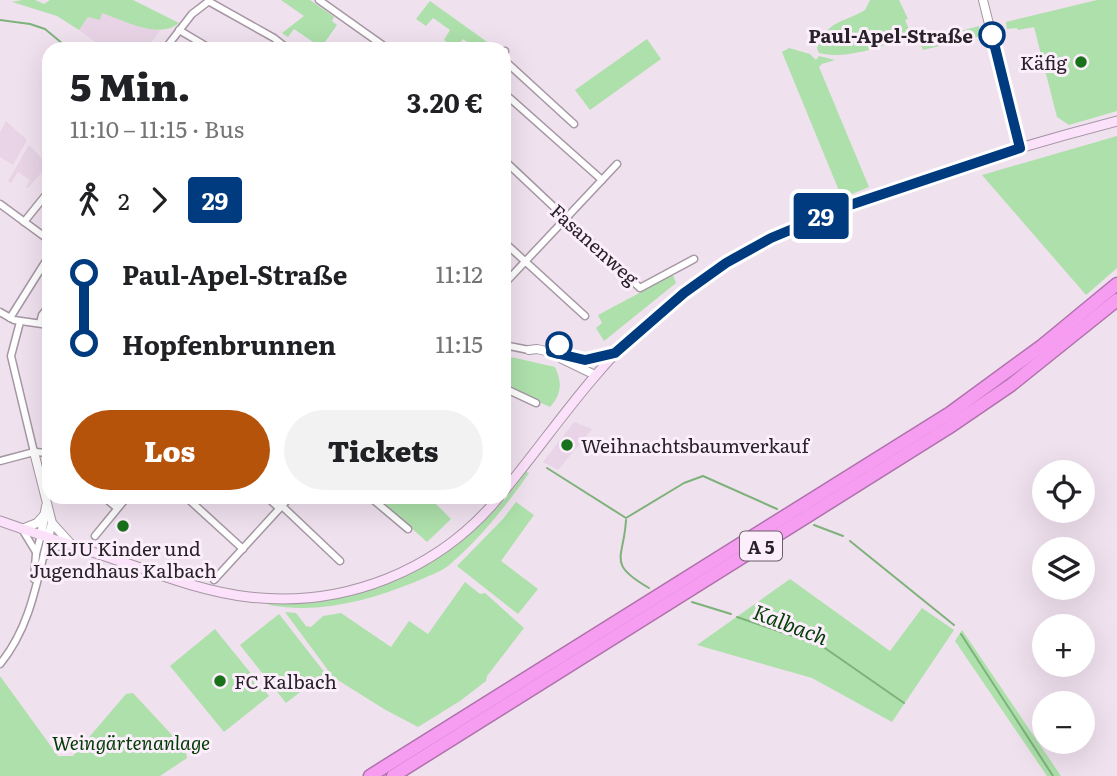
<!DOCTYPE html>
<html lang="de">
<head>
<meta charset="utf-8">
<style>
	:root { --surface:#fff; --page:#f2f2f2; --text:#202124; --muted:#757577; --accent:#b45309 }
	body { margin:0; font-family:Literata,serif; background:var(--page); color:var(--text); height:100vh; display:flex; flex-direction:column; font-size:26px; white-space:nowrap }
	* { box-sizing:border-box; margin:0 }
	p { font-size:23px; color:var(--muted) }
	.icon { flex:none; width:38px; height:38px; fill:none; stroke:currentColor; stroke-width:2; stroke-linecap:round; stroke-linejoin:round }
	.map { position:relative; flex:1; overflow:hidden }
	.side { position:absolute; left:42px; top:42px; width:469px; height:462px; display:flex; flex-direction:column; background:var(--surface); border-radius:21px; box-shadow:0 7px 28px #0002 }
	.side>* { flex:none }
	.badge { padding:0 14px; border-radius:5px; font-size:24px; line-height:46px }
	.tools { position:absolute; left:1032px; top:460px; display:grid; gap:14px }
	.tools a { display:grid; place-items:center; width:63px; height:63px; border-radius:50%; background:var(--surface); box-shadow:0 7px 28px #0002; font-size:35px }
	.map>.badge { position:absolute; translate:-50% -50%; box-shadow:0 0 0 4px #fff }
	.legs { display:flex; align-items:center; gap:10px; height:77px; padding:0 28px; font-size:23px }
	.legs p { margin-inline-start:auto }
	.head { display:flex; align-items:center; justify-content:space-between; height:119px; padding:0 28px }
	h1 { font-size:38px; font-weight:800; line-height:52px }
	.button { display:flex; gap:14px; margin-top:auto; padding:14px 28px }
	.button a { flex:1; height:80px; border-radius:42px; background:var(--accent); color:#fff; font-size:28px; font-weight:800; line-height:80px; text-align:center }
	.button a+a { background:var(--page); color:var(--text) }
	ul { padding:0 28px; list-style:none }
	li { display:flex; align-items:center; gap:24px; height:70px; font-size:26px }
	li i { display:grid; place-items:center; width:10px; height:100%; margin:0 9px; background:currentColor }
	li i::after { content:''; width:18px; height:18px; margin:-9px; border:5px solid; border-radius:50%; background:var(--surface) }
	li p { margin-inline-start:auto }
	li:first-child i { background:linear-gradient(#0000 50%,currentColor 0) }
	li:last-child i { background:linear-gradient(currentColor 50%,#0000 0) }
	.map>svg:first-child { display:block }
	.built { fill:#e8d4e6 }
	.green { fill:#ade0ab }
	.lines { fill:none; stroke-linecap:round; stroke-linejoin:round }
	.stream { stroke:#7eb27b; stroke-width:2 }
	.minor-casing { stroke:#a597a3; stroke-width:9 }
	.tertiary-casing { stroke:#a597a3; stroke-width:10 }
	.secondary-casing { stroke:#a597a3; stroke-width:11 }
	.motorway-casing { stroke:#ae72ab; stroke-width:15 }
	.minor { stroke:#fff; stroke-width:6 }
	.tertiary { stroke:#fff; stroke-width:8 }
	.secondary { stroke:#fce1fb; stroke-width:9 }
	.motorway { stroke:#f69cf1; stroke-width:12 }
	.line-1-casing { stroke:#fff; stroke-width:16 }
	.line-1 { stroke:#003b80; stroke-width:10 }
	.stop-1-dot { fill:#fff; stroke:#003b80; stroke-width:3.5 }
	.poi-dot { fill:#19711c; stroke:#fdeefc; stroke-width:2.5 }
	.labels { text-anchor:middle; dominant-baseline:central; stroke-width:6; stroke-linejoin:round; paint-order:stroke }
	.shield { fill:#fdeefc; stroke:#686068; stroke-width:2 }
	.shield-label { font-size:18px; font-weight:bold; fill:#282328 }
	.stop-label { font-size:19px; font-weight:bold; fill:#282328; stroke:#fdeefc; text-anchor:end }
	.poi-label { font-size:19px; fill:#282328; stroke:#fdeefc; text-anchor:start }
	.street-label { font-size:19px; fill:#282328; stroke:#fdeefc }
	.park-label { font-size:19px; font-style:italic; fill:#023c05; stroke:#fdeefc }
	.water-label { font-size:21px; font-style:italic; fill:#043e07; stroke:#fdeefc }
</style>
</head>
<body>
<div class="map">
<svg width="1117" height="776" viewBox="0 0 1117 776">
	<rect width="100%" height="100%" fill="#f0e1ee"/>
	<g class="built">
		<path d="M102 13 160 31 146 49H105L79 30 88 17Z"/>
		<path d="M6 121 27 140 13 165 0 157V132Z"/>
		<path d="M29 145 48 165 28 188 26 187 30 180 18 172 11 183 8 181Z"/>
		<path d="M574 422 592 429 558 470 543 462Z"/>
	</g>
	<g class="green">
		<path d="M22 0H35L44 4 50 0H133L179 23C159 40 123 20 102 13L100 20 88 17 79 30 57 16 12 2Z"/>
		<path d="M281 0H310L334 17 332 21 337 25 320 49H317L319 46 294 29 288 37 282 33 304 16Z"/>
		<path d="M870 0H899L908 19 905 20 911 34 909 37C880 46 850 60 819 53L817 48C829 19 841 24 865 10Z"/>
		<path d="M1097 0H1117V111L1069 125 1057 117 1034 27 1018 30 1017 28 1007 29 1006 22Z"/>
		<path d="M430 1 497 49H477L463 39 456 49 444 40 450 30 433 18 426 26 416 19Z"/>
		<path d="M979 26 981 36 923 50 919 42Z"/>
		<path d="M647 39 661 59 590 110 575 90Z"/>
		<path d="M789 48 810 54 816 60 819 56 835 60 822 64 819 67 869 187 842 198 782 52Z"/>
		<path d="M1117 136V268L1086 295 982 175Z"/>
		<path d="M673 275 676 283 604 341 596 328 602 323 598 315Z"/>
		<path d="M511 357 555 367C562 382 562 394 550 407L504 386V376Z"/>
		<path d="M526 472 529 473C506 506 479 540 448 566 439 573 425 577 415 582 368 601 319 614 269 605L268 603C376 607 464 559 526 472Z"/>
		<path d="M377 497H429L451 519 427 542Z"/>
		<path d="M516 502 534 515 501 561 538 589 518 614 457 566 503 519Z"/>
		<path d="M790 579 890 651 922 608 954 630 892 722 812 678 697 645Z"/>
		<path d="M465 582 480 594 485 593 524 628 487 676 486 681 460 701 418 727 384 709 333 677 285 612 296 613 306 626 311 627 323 616 341 613 391 647 409 621 428 634Z"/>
		<path d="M279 614 325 673 286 703 240 645Z"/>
		<path d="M215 629 269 696 224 732 170 666Z"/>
		<path d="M962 630 1061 776H1047L955 641Z"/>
		<path d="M0 676 58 756H73L126 694 133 693 185 749 187 758 160 776H0Z"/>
	</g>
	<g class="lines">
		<g class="stream">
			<path d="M0 20 30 24 45 29 69 49"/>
			<path d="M547 468 626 518 684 483 703 476 777 509"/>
			<path d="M626 520C624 559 606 563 649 588"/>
			<path d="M814 525 843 536"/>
			<path d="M850 541 954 625"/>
			<path d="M692 602 731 614"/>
			<path d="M737 617 822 646 904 703"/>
			<path d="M961 634 1053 776"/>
		</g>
		<g class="minor-casing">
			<g id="minor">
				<path d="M319 0 388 49"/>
				<path d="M208 1 274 38 288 49"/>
				<path d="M179 30 211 49"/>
				<path d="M165 49 192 14 209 1"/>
				<path d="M504 52 505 51"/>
				<path d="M504 60 574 124"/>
				<path d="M504 93 602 180"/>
				<path d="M504 160 640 288 694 259"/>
				<path d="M0 204 49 240"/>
				<path d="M24 222 49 191"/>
				<path d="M504 242 585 316"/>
				<path d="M504 284 617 164"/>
				<path d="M0 312 14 320 49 325"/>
				<path d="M10 318 49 256"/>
				<path d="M20 322 11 356 34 452"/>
				<path d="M40 323 42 315 49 306"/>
				<path d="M504 345 529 350"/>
				<path d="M504 388 536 403"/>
				<path d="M0 461 34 452 49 453"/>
				<path d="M104 497 117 508"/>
				<path d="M186 497 243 549"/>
				<path d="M267 497 279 508"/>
				<path d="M370 497 408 529"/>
				<path d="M282 506 340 561"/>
				<path d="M22 529 36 552"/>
				<path d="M95 536 127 497"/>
				<path d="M45 556 56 547 66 545"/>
				<path d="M34 579 36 554 41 535"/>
				<path d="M214 580 290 497"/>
				<path d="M0 664C30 628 37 581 48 537"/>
			</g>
		</g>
		<g class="tertiary-casing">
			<g id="tertiary">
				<path d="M983 0 1020 148"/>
				<path d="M529 350 537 349 585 360 616 353"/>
				<path d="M562 359 595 375"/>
				<path d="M34 452 52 523 48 537"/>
				<path d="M52 523 72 545"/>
				<path d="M22 529 37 523 44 515"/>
				<path d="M41 535 46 506"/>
			</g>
		</g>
		<g class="secondary-casing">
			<g id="secondary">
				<path d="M504 491C550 435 590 374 644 325 723 255 810 219 909 184 977 160 1047 139 1117 121"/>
				<path d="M0 521C42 536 84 549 126 563 166 577 206 592 249 597 344 608 438 571 499 497"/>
			</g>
		</g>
		<g class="motorway-casing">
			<g id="motorway">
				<path d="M370 776 950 413 1043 345 1117 284"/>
				<path d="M393 776 948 428 1011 385 1117 300"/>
			</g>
		</g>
		<use href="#minor" class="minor"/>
		<use href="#tertiary" class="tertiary"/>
		<use href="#secondary" class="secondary"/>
		<use href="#motorway" class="motorway"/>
	</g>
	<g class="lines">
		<g class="line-1-casing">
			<path id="line-1" d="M559 345 551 352 585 360 615 353 684 293 726 263 771 238 850 205 1020 148 992 35"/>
		</g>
		<use href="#line-1" class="line-1"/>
	</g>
	<g class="stop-1-dot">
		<circle cx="992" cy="35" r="12"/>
		<circle cx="559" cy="345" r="12"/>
	</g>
	<g class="poi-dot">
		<circle cx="1081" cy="62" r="7"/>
		<circle cx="567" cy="445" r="7"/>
		<circle cx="123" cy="526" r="7"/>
		<circle cx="220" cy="681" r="7"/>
	</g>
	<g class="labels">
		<rect class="shield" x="740" y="531.5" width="42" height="29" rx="5"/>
		<g class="shield-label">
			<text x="761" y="546">A 5</text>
		</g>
		<g class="stop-label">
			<text x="973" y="35">Paul-Apel-Straße</text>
		</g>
		<g class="poi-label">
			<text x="1067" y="62" text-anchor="end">Käfig</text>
			<text x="581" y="445">Weihnachtsbaumverkauf</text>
			<text x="123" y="548" text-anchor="middle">KIJU Kinder und<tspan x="123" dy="22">Jugendhaus Kalbach</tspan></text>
			<text x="234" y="681">FC Kalbach</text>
		</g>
		<g class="street-label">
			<text transform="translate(595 244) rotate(42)">Fasanenweg</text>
		</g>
		<g class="park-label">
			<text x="131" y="742">Weingärtenanlage</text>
		</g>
		<g class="water-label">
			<text transform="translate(791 623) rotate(21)">Kalbach</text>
		</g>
	</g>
</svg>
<div class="tools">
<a><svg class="icon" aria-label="locate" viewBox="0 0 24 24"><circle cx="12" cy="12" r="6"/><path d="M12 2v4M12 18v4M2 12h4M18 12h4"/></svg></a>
<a><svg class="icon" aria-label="layers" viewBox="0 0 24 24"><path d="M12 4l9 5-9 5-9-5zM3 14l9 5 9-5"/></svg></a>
<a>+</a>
<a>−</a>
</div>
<b class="badge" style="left:821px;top:216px;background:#003b80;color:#fff">29</b>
<section class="side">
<div class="head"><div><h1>5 Min.</h1><p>11:10 – 11:15 · Bus</p></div><b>3.20 €</b></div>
<div class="legs"><svg class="icon" aria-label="walk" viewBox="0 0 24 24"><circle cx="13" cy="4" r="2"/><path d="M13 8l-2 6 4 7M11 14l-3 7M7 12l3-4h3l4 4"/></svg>2<svg class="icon" aria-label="forward" viewBox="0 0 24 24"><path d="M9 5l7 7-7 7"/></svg><b class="badge" style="background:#003b80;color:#fff">29</b></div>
<ul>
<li><i style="color:#003b80"></i><b>Paul-Apel-Straße</b><p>11:12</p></li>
<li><i style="color:#003b80"></i><b>Hopfenbrunnen</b><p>11:15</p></li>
</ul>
<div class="button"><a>Los</a><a>Tickets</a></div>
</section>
</div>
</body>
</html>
